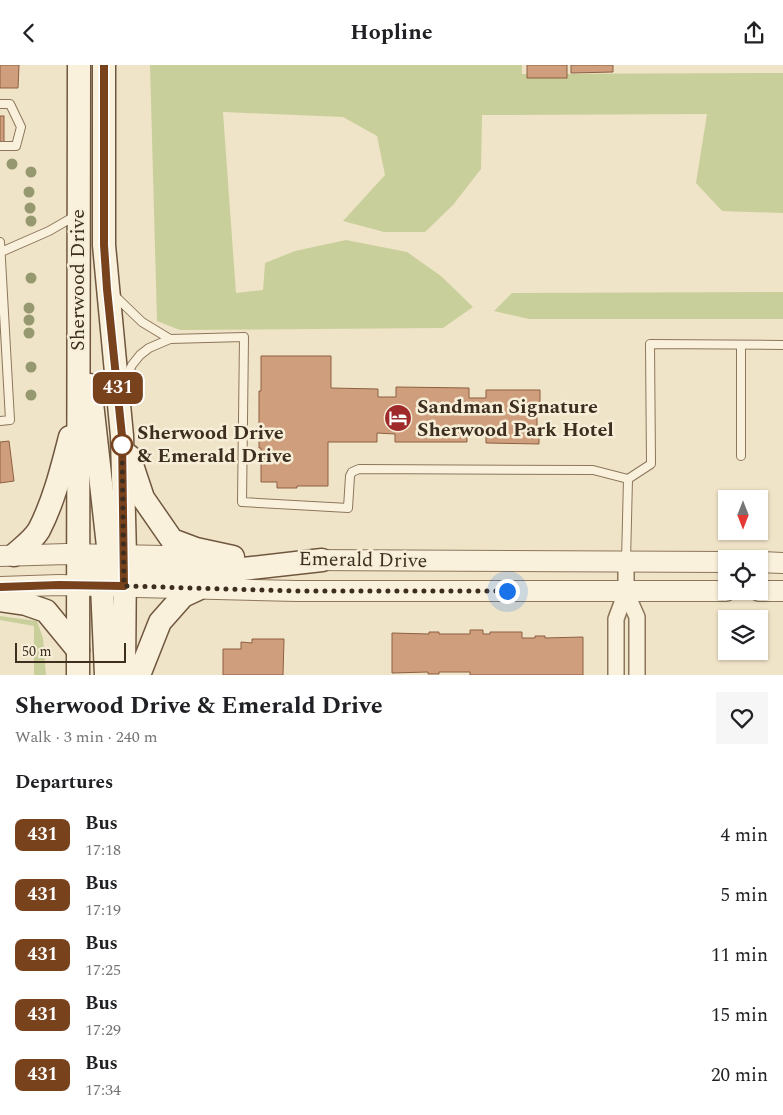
<!DOCTYPE html>
<html lang="en">
<head>
<meta charset="utf-8">
<style>
	:root { --surface:#fff; --page:#f6f6f6; --text:#202124; --muted:#757577 }
	body { margin:0; font-family:Spectral,serif; background:var(--page); color:var(--text); height:100vh; display:flex; flex-direction:column; font-size:19px; white-space:nowrap }
	* { box-sizing:border-box; margin:0 }
	p { font-size:16px; color:var(--muted) }
	.icon { flex:none; width:28px; height:28px; fill:none; stroke:currentColor; stroke-width:2; stroke-linecap:round; stroke-linejoin:round }
	.map { position:relative; height:610px; overflow:hidden }
	.drawer { display:flex; flex-direction:column; background:var(--surface); flex:1 }
	.drawer>* { flex:none }
	.badge { padding:0 10px; border-radius:8px; font-size:18px; line-height:32px }
	.needle { width:32px; rotate:180deg }
	.controls { position:absolute; left:718px; top:425px; display:grid; gap:10px }
	.controls a { display:grid; place-items:center; width:50px; height:50px; border-radius:0px; background:var(--surface); box-shadow:0 1px 4px #0004; font-size:25px }
	.scale { position:absolute; left:15px; bottom:12px; width:111px; box-sizing:border-box; padding-left:5px; border:2px solid #3d2e20; border-top:0; font-size:14px; line-height:18px; white-space:nowrap; color:#3d2e20; -webkit-text-stroke:4px #f7eed8; paint-order:stroke }
	.you { position:absolute; width:25px; height:25px; margin:-12px; border:4px solid #fff; border-radius:50%; background:#1a73e8; box-shadow:0 0 0 8px #1a73e833 }
	.map>.badge { position:absolute; translate:-50% -50%; box-shadow:0 0 0 2px #fff }
	h2 { padding:0 15px; font-size:19px; line-height:45px }
	.round { display:grid; place-items:center; flex:none; width:52px; height:52px; border-radius:0px; background:var(--page) }
	.head { display:flex; align-items:center; justify-content:space-between; height:85px; padding:0 15px }
	h1 { font-size:24px; font-weight:700; line-height:38px }
	ul { padding:0; list-style:none }
	li { display:flex; align-items:center; gap:15px; height:60px; padding:0 15px }
	li div { flex:1 }
	li b { display:block; font-size:19px }
	li em { font-style:normal }
	li .badge { min-width:55px; font-weight:700; text-align:center }
	header { display:flex; justify-content:space-between; align-items:center; height:65px; padding:0 15px; background:var(--surface); font-size:22px; font-weight:700 }
	.map>svg:first-child { display:block }
	.green { fill:#c9cf9b }
	.building { fill:#cf9f7d; stroke:#8d5f41 }
	.lines { fill:none; stroke-linecap:round; stroke-linejoin:round }
	.service-casing { stroke:#8d765c; stroke-width:10 }
	.minor-casing { stroke:#8d765c; stroke-width:18 }
	.tertiary-casing { stroke:#8d765c; stroke-width:22 }
	.secondary-casing { stroke:#6f573f; stroke-width:25 }
	.service { stroke:#faf1dc; stroke-width:8 }
	.minor { stroke:#faf1dc; stroke-width:15 }
	.tertiary { stroke:#faf1dc; stroke-width:20 }
	.secondary { stroke:#faf1dc; stroke-width:22 }
	.tree { fill:#96986f }
	.line-casing { stroke:#fff; stroke-width:11 }
	.line { stroke:#78431c; stroke-width:8 }
	.walk { stroke:#3d2e20; stroke-width:5; stroke-dasharray:0 9 }
	.stop-dot { fill:#fff; stroke:#78431c; stroke-width:2.5 }
	.labels { text-anchor:middle; dominant-baseline:central; stroke-width:5; stroke-linejoin:round; paint-order:stroke }
	.street-label { font-size:20px; fill:#3d2e20; stroke:#f7eed8 }
	.poi-label { font-size:20px; font-weight:bold; fill:#3d2e20; stroke:#f7eed8; text-anchor:start }
	.stop-label { font-size:20px; font-weight:bold; fill:#3d2e20; stroke:#f7eed8; text-anchor:start }
</style>
</head>
<body>
<header><svg class="icon" aria-label="back" viewBox="0 0 24 24"><path d="M15 5l-7 7 7 7"/></svg>Hopline<svg class="icon" aria-label="share" viewBox="0 0 24 24"><path d="M12 15V3M7 8l5-5 5 5M5 13v7h14v-7"/></svg></header>
<div class="map">
<svg width="783" height="610" viewBox="0 0 783 610">
	<rect width="100%" height="100%" fill="#f0e4c8"/>
	<g class="green">
		<path d="M150 0H522V9L783 8V148L722 146 696 118 707 49 482 50 481 104 453 140 425 167H384L343 156 385 110 377 71 343 52 223 47 236 228 263 225 265 198 295 186 346 175 407 187 441 211 473 242 443 263 180 265 157 256Z"/>
		<path d="M783 227V254H529L494 246 512 228Z"/>
		<path d="M0 551 37 556 43 573 46 610H34V561L0 555Z"/>
	</g>
	<g class="building">
		<path d="M0 0H19L18 23H0Z"/>
		<rect x="527" y="0" width="40" height="13"/>
		<path d="M571 0H613V7L571 8Z"/>
		<rect x="0" y="51" width="4" height="27"/>
		<path d="M261 291H331V323L378 324V332H396V322L469 323V333H486V325H540V342H537V363H539V379L486 378V369H467V377H395V369L377 368V377H328V421H297V423H277V417H261V383H259V326H261Z"/>
		<path d="M9 376 14 416 0 418V377Z"/>
		<path d="M470 565H483V569H490V567H522V573H535V571H545V573L583 572V610H470V607H439V609H428V607L392 608V568L429 569V567H439V569H470Z"/>
		<path d="M252 574H284L283 610H223V584H241V577L252 578Z"/>
	</g>
	<g class="lines">
		<g class="service-casing">
			<g id="service">
				<path d="M0 39H10L21 62 16 81H0"/>
				<path d="M0 177 10 355 0 356"/>
				<path d="M1 187 49 166 75 151"/>
				<path d="M115 231 142 257 170 274"/>
				<path d="M741 280V391"/>
				<path d="M124 317 132 300 140 290 149 283 170 274 244 272 242 437 348 443 350 411 352 407 359 404 593 405 628 414 626 496"/>
				<path d="M628 414 651 399 650 279 783 280"/>
			</g>
		</g>
		<g class="minor-casing">
			<g id="minor">
				<path d="M626 527 637 552V610"/>
				<path d="M616 610V554L626 527V496"/>
			</g>
		</g>
		<g class="tertiary-casing">
			<g id="tertiary">
				<path d="M0 491 67 489 212 492"/>
				<path d="M306 495 726 497"/>
				<path d="M759 497 783 498"/>
				<path d="M0 522 59 520 297 526H726"/>
				<path d="M759 526H783"/>
			</g>
		</g>
		<g class="secondary-casing">
			<g id="secondary">
				<path d="M104 0V180L122 371 125 491 124 610"/>
				<path d="M90 320 109 490 114 505 121 517"/>
				<path d="M129 391 143 433 172 475 196 484 233 492"/>
				<path d="M14 490C23 482 33 475 39 465 54 436 62 403 70 372"/>
				<path d="M90 502 99 514 102 521 106 610"/>
				<path d="M78 521 106 513 117 511 243 504 322 495"/>
				<path d="M0 535 26 539 46 546 78 585"/>
				<path d="M78 610 79 0"/>
				<path d="M139 610 160 557 183 531 198 524"/>
			</g>
		</g>
		<use href="#service" class="service"/>
		<use href="#minor" class="minor"/>
		<use href="#tertiary" class="tertiary"/>
		<use href="#secondary" class="secondary"/>
	</g>
	<g class="tree">
		<circle cx="12" cy="99" r="5.5"/>
		<circle cx="31" cy="107" r="5.5"/>
		<circle cx="29" cy="127" r="5.5"/>
		<circle cx="30" cy="143" r="5.5"/>
		<circle cx="31" cy="156" r="5.5"/>
		<circle cx="31" cy="213" r="5.5"/>
		<circle cx="29" cy="243" r="5.5"/>
		<circle cx="29" cy="255" r="5.5"/>
		<circle cx="29" cy="268" r="5.5"/>
		<circle cx="31" cy="302" r="5.5"/>
		<circle cx="31" cy="330" r="5.5"/>
	</g>
	<g class="lines">
		<g class="line-casing">
			<path id="line" d="M0 522 59 520 124 521 122 371 107 224 104 180V0"/>
		</g>
		<use href="#line" class="line"/>
		<path class="walk" d="M122 380 124 521 298 526H507"/>
	</g>
	<defs>
		<g id="hotel-disc" transform="scale(1.4375)"><circle r="9.5" fill="#9e2a2b" stroke="#f7eed8"/><path d="M-6-4.5h1.5V1H6V5H4.5V3h-9V5H-6ZM-4 0a1.8 1.8 0 1 1 3.6 0ZM.5 0V-2.5h3Q6-2.5 6 0Z" fill="#fff"/></g>
	</defs>
	<g fill-rule="evenodd">
		<use href="#hotel-disc" x="398" y="353"/>
	</g>
	<circle class="stop-dot" cx="122" cy="380" r="10"/>
	<g class="labels">
		<g class="street-label">
			<text transform="translate(78 215) rotate(-90)">Sherwood Drive</text>
			<text transform="translate(363 495) rotate(1)">Emerald Drive</text>
		</g>
		<g class="poi-label">
			<text x="417" y="342">Sandman Signature<tspan x="417" dy="23">Sherwood Park Hotel</tspan></text>
		</g>
		<g class="stop-label">
			<text x="137" y="368">Sherwood Drive<tspan x="137" dy="23">&amp; Emerald Drive</tspan></text>
		</g>
	</g>
</svg>
<div class="controls">
<a><svg class="needle" viewBox="-14 -14 28 28"><path d="M0-13l5 13h-10z" fill="#e53935"/><path d="M0 13l5-13h-10z" fill="#757577"/></svg></a>
<a><svg class="icon" aria-label="locate" viewBox="0 0 24 24"><circle cx="12" cy="12" r="6"/><path d="M12 2v4M12 18v4M2 12h4M18 12h4"/></svg></a>
<a><svg class="icon" aria-label="layers" viewBox="0 0 24 24"><path d="M12 4l9 5-9 5-9-5zM3 14l9 5 9-5"/></svg></a>
</div>
<div class="scale">50 m</div>
<div class="you" style="left:507px;top:526px"></div>
<b class="badge" style="left:118px;top:323px;background:#78431c;color:#fff">431</b>
</div>
<section class="drawer">
<div class="head"><div><h1>Sherwood Drive &amp; Emerald Drive</h1><p>Walk · 3 min · 240 m</p></div><a class="round"><svg class="icon" aria-label="heart" viewBox="0 0 24 24"><path d="M12 20l-8-8c-3-5 5-10 8-4 3-6 11-1 8 4z"/></svg></a></div>
<h2>Departures</h2>
<ul>
<li><span class="badge" style="background:#78431c;color:#fff">431</span><div><b>Bus</b><p>17:18</p></div><em>4 min</em></li>
<li><span class="badge" style="background:#78431c;color:#fff">431</span><div><b>Bus</b><p>17:19</p></div><em>5 min</em></li>
<li><span class="badge" style="background:#78431c;color:#fff">431</span><div><b>Bus</b><p>17:25</p></div><em>11 min</em></li>
<li><span class="badge" style="background:#78431c;color:#fff">431</span><div><b>Bus</b><p>17:29</p></div><em>15 min</em></li>
<li><span class="badge" style="background:#78431c;color:#fff">431</span><div><b>Bus</b><p>17:34</p></div><em>20 min</em></li>
</ul>
</section>
</body>
</html>
